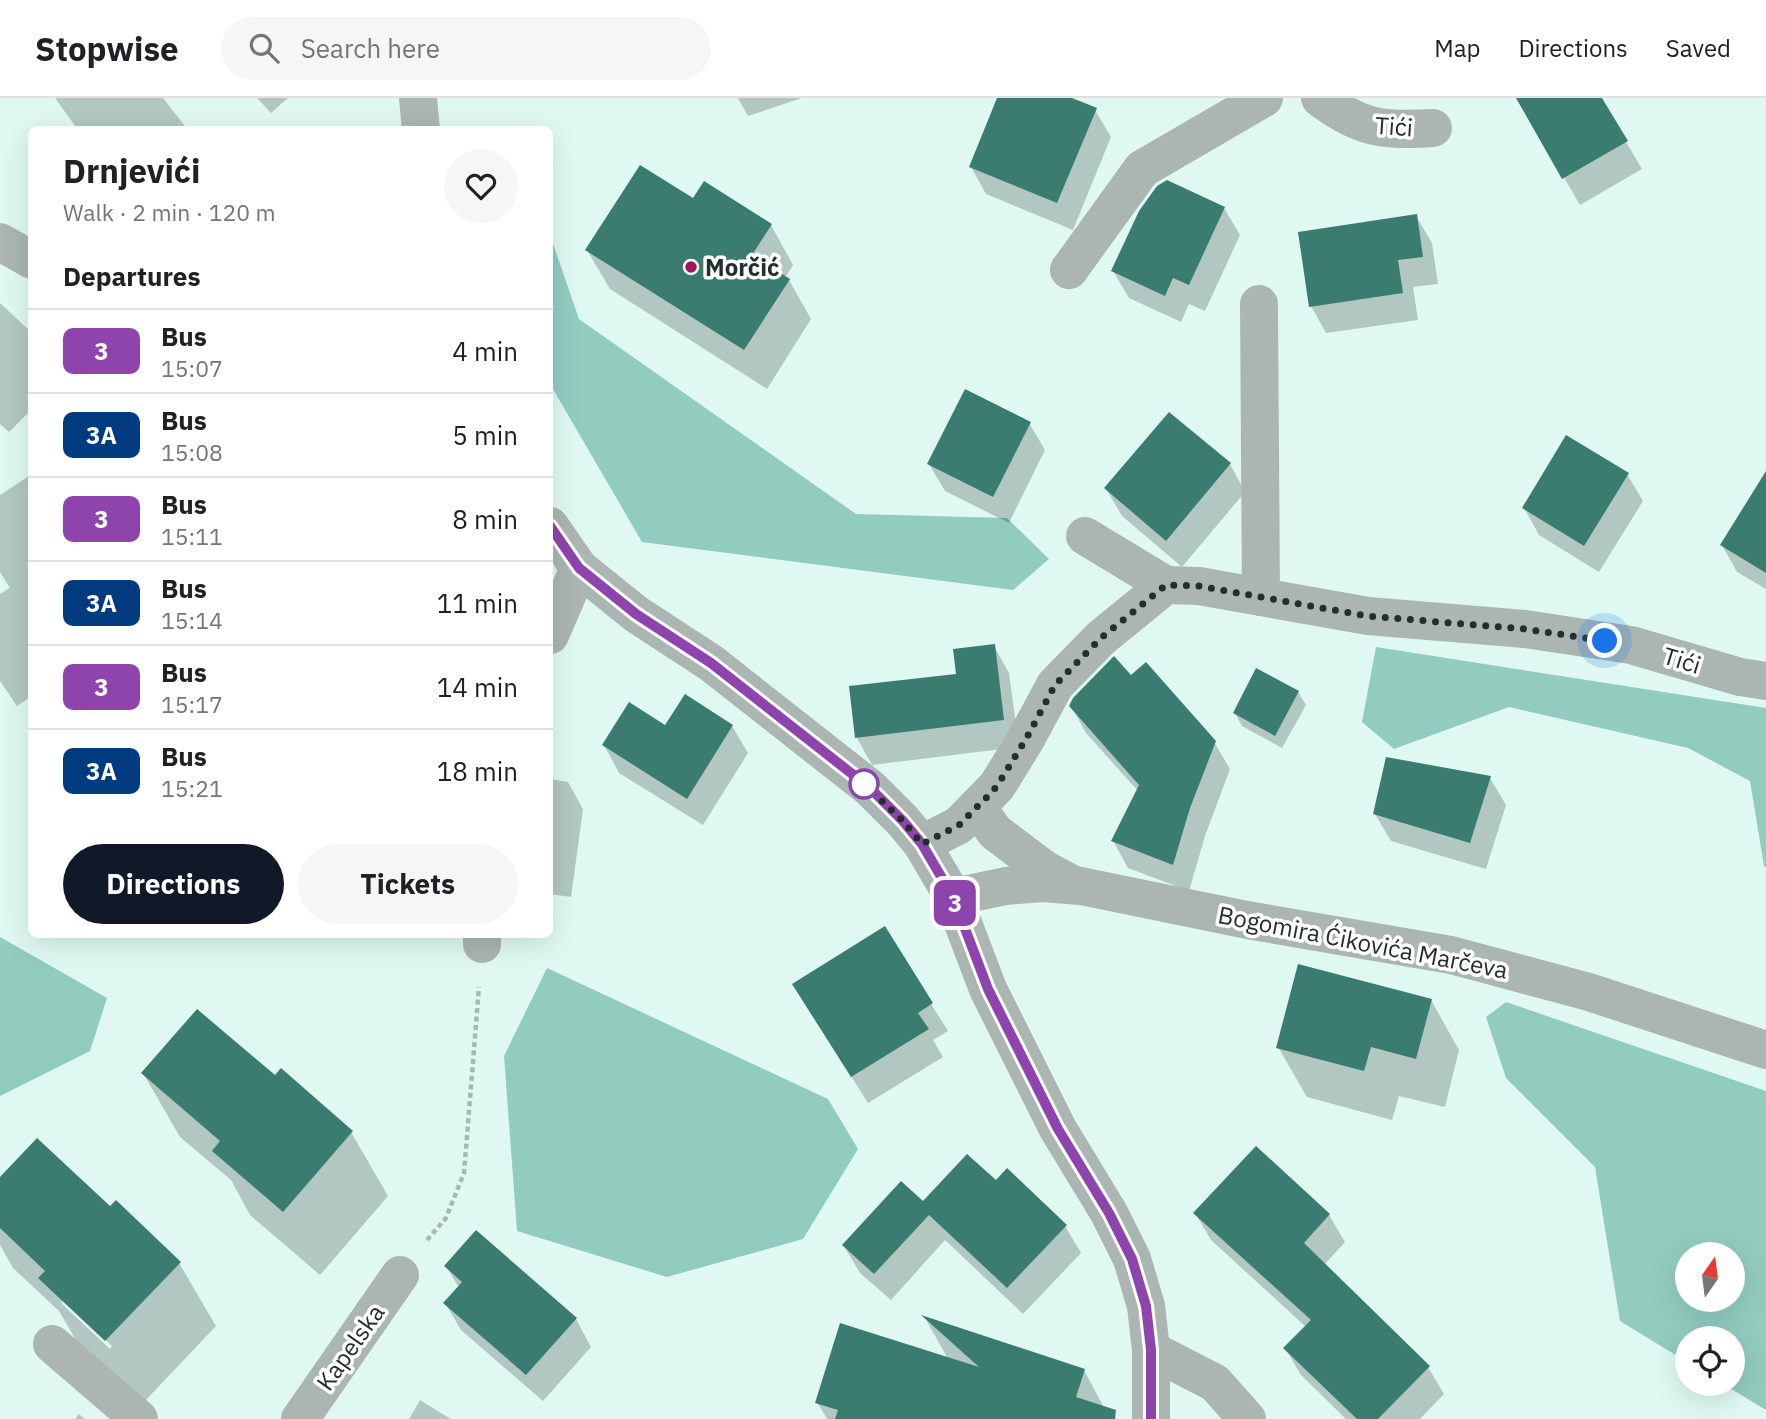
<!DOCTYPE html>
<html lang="en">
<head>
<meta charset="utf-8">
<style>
	:root { --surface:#fff; --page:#f6f6f6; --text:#202124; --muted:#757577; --line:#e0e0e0; --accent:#111827 }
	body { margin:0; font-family:"IBM Plex Sans",sans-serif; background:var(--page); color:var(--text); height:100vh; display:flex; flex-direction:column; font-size:26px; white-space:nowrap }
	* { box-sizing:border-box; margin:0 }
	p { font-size:23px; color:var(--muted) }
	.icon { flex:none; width:38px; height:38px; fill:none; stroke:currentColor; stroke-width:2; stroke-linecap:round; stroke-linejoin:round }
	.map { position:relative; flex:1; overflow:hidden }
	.panel { position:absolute; left:28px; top:28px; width:525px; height:812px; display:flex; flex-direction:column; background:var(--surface); border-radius:10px; box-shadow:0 7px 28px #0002 }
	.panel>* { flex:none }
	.badge { padding:0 14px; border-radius:10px; font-size:24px; line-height:46px }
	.needle { width:46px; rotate:14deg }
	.buttons { position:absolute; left:1675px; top:1144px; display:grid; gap:14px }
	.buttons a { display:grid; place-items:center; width:70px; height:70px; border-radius:50%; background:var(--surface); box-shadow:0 7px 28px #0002; font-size:35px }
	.you { position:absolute; width:35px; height:35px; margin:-18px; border:5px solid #fff; border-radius:50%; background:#1a73e8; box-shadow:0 0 0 10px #1a73e833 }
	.map>.badge { position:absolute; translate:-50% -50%; box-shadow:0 0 0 4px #fff }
	h2 { padding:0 35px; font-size:26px; line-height:63px }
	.round { display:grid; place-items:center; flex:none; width:74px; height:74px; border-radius:37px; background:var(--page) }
	.head { display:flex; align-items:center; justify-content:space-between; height:119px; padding:0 35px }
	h1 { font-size:33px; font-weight:800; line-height:52px }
	.action { display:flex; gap:14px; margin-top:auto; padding:14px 35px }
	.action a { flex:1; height:80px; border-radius:42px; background:var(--accent); color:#fff; font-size:28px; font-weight:800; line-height:80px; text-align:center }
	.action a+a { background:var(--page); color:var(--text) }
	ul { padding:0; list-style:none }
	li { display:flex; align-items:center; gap:21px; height:84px; padding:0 35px; border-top:2px solid var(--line) }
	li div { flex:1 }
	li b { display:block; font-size:26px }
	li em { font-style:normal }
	li .badge { min-width:77px; font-weight:700; text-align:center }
	header { display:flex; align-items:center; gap:42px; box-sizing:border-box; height:98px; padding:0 35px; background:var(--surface); border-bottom:2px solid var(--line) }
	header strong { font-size:33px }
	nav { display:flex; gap:38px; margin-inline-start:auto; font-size:24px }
	.search { width:490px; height:63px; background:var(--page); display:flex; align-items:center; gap:18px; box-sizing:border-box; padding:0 24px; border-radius:38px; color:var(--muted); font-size:26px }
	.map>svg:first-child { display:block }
	.green { fill:#92ccbf; fill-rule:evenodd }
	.shadow { fill:#0003; fill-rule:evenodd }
	.building { fill:#3b7c70 }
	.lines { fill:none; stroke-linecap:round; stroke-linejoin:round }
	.path { stroke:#a4b9b4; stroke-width:4.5; stroke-dasharray:5 3.5; stroke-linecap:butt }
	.minor { stroke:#abb6b3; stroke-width:38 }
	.line-casing { stroke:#fff; stroke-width:16 }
	.line { stroke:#8e44ad; stroke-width:10 }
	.walk { stroke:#242e2c; stroke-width:7; stroke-dasharray:0 12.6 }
	.poi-dot { fill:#a4165a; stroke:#fff; stroke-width:2.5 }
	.stop-dot { fill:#fff; stroke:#8e44ad; stroke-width:3.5 }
	.labels { text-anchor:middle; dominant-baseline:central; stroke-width:7; stroke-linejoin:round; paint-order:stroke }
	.street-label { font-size:24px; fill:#242e2c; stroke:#fff }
	.poi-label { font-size:24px; font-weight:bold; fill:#242e2c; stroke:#fff; text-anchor:start }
</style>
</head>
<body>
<header>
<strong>Stopwise</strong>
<div class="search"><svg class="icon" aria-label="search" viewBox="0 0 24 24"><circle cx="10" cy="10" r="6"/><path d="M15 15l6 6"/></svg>Search here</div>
<nav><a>Map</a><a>Directions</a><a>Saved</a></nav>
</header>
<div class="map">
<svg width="1766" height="1321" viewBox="0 0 1766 1321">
	<rect width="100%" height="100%" fill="#dff9f2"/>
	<g class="green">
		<path d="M550 137 579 221 856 416 1007 420 1049 461 1013 492 642 444 550 286Z"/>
		<path d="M1376 549 1766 610V769L1764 768 1750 683 1688 650 1509 609 1394 651 1362 624Z"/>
		<path d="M0 839 107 900 90 953 0 998Z"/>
		<path d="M547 870 828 1001 858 1051 803 1141 667 1179 517 1133 504 958Z"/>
		<path d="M1506 904 1766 993V1312L1723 1286H1732V1241H1687V1264L1620 1223 1595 1069 1506 980 1486 919ZM1687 1157H1732V1202H1687Z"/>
	</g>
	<g class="shadow">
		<path d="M55 0H163L188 32H78Z"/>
		<path d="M257 0H288L271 15Z"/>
		<path d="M738 0H802L748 18Z"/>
		<path d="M999 0H1067L1095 12 1111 39 1073 132 986 96 971 69Z"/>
		<path d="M1518 0H1600L1642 71 1580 107Z"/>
		<path d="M693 102 771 127 793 167 785 180 789 182 811 221 767 291 610 191 587 152Z"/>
		<path d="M1224 110 1240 137 1205 213 1189 206 1181 224 1129 200 1113 173Z"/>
		<path d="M1416 118 1432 145 1438 186 1413 189 1418 222 1326 235 1311 208Z"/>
		<path d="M0 205 32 235V311L9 334 0 326Z"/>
		<path d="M1029 325 1045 352 1009 425 945 393 929 366Z"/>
		<path d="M1230 366 1245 394 1182 469 1122 418 1106 391Z"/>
		<path d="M32 376V598L17 608 0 583V496L10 490 0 474V397Z"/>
		<path d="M1627 376 1643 403 1599 474 1539 437 1524 410Z"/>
		<path d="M1766 376V491L1737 474 1722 447Z"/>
		<path d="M994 548 1009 575 1019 649 872 667 857 640 958 577Z"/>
		<path d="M1131 580 1214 644 1230 671 1205 738 1189 793 1128 770 1113 743 1138 693 1086 635 1071 608Z"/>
		<path d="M1298 594 1306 607 1282 650 1242 628 1235 615Z"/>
		<path d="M732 628 748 655 703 727 619 675 604 647 666 630Z"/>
		<path d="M1490 680 1506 707 1486 771 1391 743 1375 716Z"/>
		<path d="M550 681 568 684 583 711 571 799 550 796Z"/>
		<path d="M884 831 948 933 933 942 943 959 868 1005 810 913Z"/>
		<path d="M1431 902 1459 952 1445 1009 1399 998 1392 1022 1307 999 1278 949Z"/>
		<path d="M143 975 275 980 351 1034 388 1098 320 1177 250 1117 231 1082 180 1039Z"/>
		<path d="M1256 1050 1329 1117 1345 1144 1324 1167 1428 1269 1444 1296 1420 1321H1346L1301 1277 1285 1250 1306 1229 1211 1142 1195 1115Z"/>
		<path d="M0 1082 110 1111 179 1165 216 1228 142 1306 77 1244 59 1213 13 1170 0 1147ZM62 1201 112 1248 110 1251 62 1206Z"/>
		<path d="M996 1084 1065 1128 1081 1155 1023 1216 945 1142 891 1202 860 1175 844 1148 923 1106Z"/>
		<path d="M447 1169 576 1221 591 1249 543 1303 461 1232 445 1205 459 1190Z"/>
		<path d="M925 1220 1084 1272 1110 1321H827L817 1304 948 1261Z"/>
		<path d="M420 1302 451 1321H409Z"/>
		<path d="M79 1316 85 1321H75Z"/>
	</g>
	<g class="building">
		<path d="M997 0H1072L1097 10 1057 105 969 69Z"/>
		<path d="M1516 0H1602L1628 43 1562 81Z"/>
		<path d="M640 67 693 100 704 83 772 126 752 157 790 181 744 252 585 152Z"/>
		<path d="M1167 82 1225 109 1189 187 1173 180 1165 198 1111 173 1139 113 1157 88Z"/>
		<path d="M1417 116 1423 159 1398 162 1403 195 1309 209 1298 134Z"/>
		<path d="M965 291 1031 324 993 399 927 366Z"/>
		<path d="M1169 314 1231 365 1166 443 1104 390Z"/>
		<path d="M1566 337 1629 375 1584 448 1522 410Z"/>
		<path d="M1766 373V475L1720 447Z"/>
		<path d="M995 546 1004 622 855 640 849 588 956 576 953 551Z"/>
		<path d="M1114 558 1131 577 1146 564 1216 643 1190 710 1173 767 1111 743 1139 687 1069 608 1073 600Z"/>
		<path d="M1256 570 1299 593 1275 638 1233 615Z"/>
		<path d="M685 596 733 627 687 701 602 647 629 604 665 627Z"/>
		<path d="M1386 659 1491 678 1470 745 1373 716Z"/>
		<path d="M885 828 933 905 918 915 929 931 851 979 792 886Z"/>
		<path d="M1298 866 1432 901 1416 961 1371 949 1364 973 1276 950Z"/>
		<path d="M197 911 275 977 281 970 353 1033 283 1114 212 1053 220 1043 141 975Z"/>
		<path d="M37 1040 110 1108 116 1102 181 1164 105 1243 38 1180 45 1173 0 1130V1079Z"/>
		<path d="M1256 1048 1330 1116 1304 1145 1430 1268 1378 1321H1357L1283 1250 1311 1222 1193 1115Z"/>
		<path d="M967 1056 996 1082 1007 1070 1067 1127 1007 1190 929 1117 874 1176 842 1147 901 1083 923 1103Z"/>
		<path d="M476 1132 577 1220 526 1277 443 1205 462 1184 444 1168Z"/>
		<path d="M921 1217 1085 1271 1076 1299 1116 1312 1115 1321H835L838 1312 815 1305 840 1225 979 1269Z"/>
	</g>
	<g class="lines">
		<path class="path" d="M427 1142 446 1120 464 1075 479 889"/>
		<g class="minor">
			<path d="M418 0 421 32"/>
			<path d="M1320 0C1361 31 1384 33 1433 30"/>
			<path d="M0 144 32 162"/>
			<path d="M1069 172 1142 71 1264 0"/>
			<path d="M1259 206 1261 499"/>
			<path d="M550 428 579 470 636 516 711 565 870 690 903 723 922 746 953 799 988 891 1058 1031 1109 1115 1132 1161 1146 1208 1151 1252V1321"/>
			<path d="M1085 438 1166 487"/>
			<path d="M550 537 579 470"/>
			<path d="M977 709 995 734 1044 771 1072 786"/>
			<path d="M922 746 959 727 997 688 1026 641 1055 587 1101 540 1166 487 1199 488 1368 518 1525 531 1631 547 1740 579 1766 583"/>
			<path d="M953 799 1006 788 1042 785 1081 788 1247 822 1451 857 1589 894 1766 952"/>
			<path d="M482 836V846"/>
			<path d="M52 1246 139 1321"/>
			<path d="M1151 1252 1215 1285 1247 1321"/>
			<path d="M300 1321 400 1177"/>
		</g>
	</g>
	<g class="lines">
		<g class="line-casing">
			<path id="line" d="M550 428 579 470 636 516 711 565 870 690 903 723 922 746 953 799 988 891 1058 1031 1109 1115 1132 1161 1146 1208 1151 1252V1321"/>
		</g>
		<use href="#line" class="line"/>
		<path class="walk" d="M864 686 903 723 922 746 959 727 987 699 997 688 1026 641 1055 587 1101 540 1166 487 1199 488 1367 518 1525 531 1605 543"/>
	</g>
	<circle class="poi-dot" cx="691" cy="169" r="7"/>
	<circle class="stop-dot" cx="864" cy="686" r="14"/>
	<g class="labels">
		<g class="street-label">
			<text transform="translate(1394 28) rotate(4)">Tići</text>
			<text transform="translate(1682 562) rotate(17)">Tići</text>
			<text transform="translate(1363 844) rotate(11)">Bogomira Ćikovića Marčeva</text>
			<text transform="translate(350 1249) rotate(-55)">Kapelska</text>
		</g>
		<g class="poi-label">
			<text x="705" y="169">Morčić</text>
		</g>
	</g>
</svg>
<div class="buttons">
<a><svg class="needle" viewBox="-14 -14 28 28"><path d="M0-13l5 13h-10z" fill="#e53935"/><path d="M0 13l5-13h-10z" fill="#757577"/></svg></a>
<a><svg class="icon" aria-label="locate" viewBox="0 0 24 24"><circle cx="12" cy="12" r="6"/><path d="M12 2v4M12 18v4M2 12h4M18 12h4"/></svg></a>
</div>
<div class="you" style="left:1605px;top:543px"></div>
<b class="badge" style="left:955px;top:805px;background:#8e44ad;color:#fff">3</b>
<section class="panel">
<div class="head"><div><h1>Drnjevići</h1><p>Walk · 2 min · 120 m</p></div><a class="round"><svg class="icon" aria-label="heart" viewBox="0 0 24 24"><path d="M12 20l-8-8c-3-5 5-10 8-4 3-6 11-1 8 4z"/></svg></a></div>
<h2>Departures</h2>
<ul>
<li><span class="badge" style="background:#8e44ad;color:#fff">3</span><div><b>Bus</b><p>15:07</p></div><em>4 min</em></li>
<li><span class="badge" style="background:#003b80;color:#fff">3A</span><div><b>Bus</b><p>15:08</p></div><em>5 min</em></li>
<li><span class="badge" style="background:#8e44ad;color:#fff">3</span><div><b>Bus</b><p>15:11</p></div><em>8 min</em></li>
<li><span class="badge" style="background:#003b80;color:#fff">3A</span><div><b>Bus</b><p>15:14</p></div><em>11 min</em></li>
<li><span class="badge" style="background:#8e44ad;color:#fff">3</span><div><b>Bus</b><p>15:17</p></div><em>14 min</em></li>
<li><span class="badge" style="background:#003b80;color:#fff">3A</span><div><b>Bus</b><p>15:21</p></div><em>18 min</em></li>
</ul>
<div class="action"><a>Directions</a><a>Tickets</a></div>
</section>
</div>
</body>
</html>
